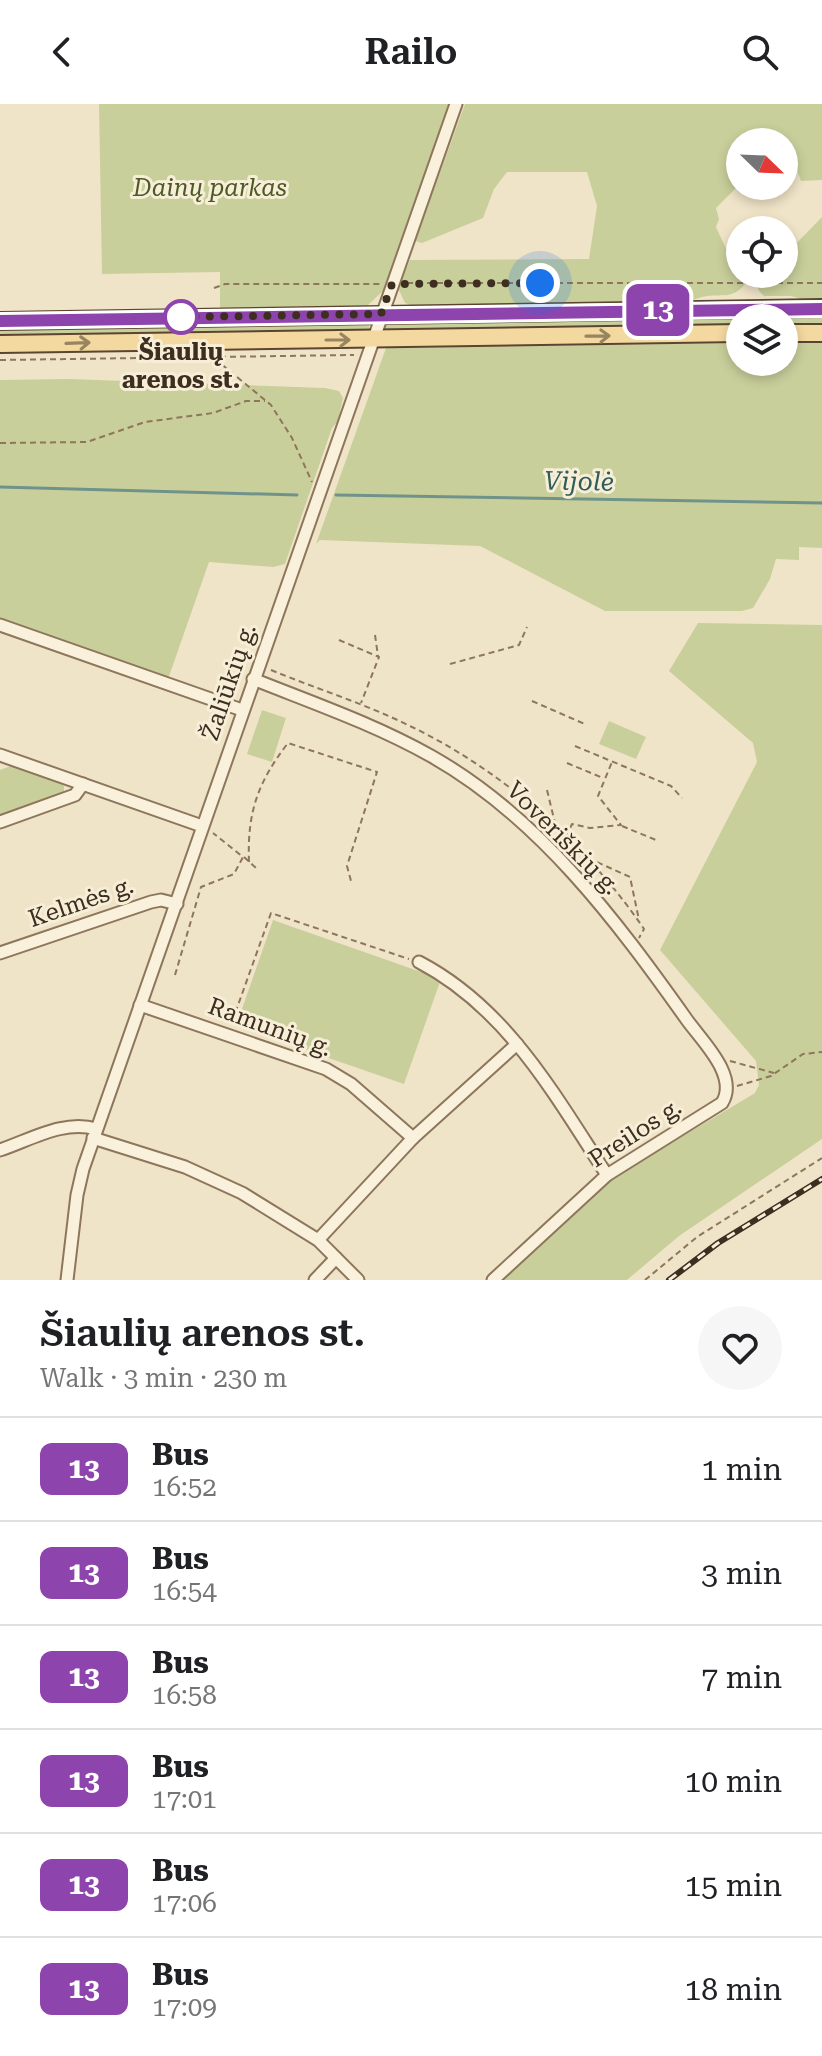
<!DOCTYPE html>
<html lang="en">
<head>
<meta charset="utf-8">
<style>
	:root { --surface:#fff; --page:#f6f6f6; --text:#202124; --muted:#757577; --line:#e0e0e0 }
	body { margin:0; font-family:"Roboto Serif",serif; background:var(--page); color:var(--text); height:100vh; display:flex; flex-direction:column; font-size:30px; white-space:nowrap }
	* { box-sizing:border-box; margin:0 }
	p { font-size:26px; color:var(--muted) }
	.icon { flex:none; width:44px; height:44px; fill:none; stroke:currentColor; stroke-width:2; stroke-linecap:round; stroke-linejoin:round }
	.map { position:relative; height:1176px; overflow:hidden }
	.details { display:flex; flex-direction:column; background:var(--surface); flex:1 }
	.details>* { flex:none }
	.badge { padding:0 16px; border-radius:12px; font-size:28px; line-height:52px }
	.needle { width:52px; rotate:113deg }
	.controls { position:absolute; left:726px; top:24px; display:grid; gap:16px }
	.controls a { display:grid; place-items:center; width:72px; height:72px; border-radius:50%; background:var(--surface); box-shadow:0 4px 12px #0003; font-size:40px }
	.you { position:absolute; width:40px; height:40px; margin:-20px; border:6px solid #fff; border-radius:50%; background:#1a73e8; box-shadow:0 0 0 12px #1a73e833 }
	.map>.badge { position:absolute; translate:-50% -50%; box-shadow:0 0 0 4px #fff }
	.round { display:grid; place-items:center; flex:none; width:84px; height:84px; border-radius:42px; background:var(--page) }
	.head { display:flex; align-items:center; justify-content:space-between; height:136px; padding:0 40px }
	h1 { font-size:38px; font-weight:600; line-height:60px }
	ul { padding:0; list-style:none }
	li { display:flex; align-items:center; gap:24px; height:104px; padding:0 40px; border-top:2px solid var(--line) }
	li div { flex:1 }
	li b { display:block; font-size:30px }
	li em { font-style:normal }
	li .badge { min-width:88px; font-weight:700; text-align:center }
	header { display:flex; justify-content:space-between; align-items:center; height:104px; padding:0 40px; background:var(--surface); font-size:36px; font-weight:600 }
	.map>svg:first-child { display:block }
	.green { fill:#c9cf9b }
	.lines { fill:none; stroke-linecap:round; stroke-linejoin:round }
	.stream { stroke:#6f938a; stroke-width:3 }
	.street-casing { stroke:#8d765c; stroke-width:15 }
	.primary-casing { stroke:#5b4430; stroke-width:20 }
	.path { stroke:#8d765c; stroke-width:2; stroke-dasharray:6 4; stroke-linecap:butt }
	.street { stroke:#faf1dc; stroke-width:11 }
	.primary { stroke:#f3d9a0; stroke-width:16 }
	.rail-casing { stroke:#3d2e20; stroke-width:6 }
	.rail { stroke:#f7eed8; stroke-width:3; stroke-dasharray:9; stroke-linecap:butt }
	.oneway { stroke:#988460 }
	.line-casing { stroke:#fff; stroke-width:18 }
	.line { stroke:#8e44ad; stroke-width:12 }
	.walk { stroke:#3d2e20; stroke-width:8; stroke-dasharray:0 14.4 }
	.stop-dot { fill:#fff; stroke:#8e44ad; stroke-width:4 }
	.labels { text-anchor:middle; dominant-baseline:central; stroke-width:6; stroke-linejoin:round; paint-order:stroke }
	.park-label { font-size:24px; font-style:italic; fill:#4d5a26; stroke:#f7eed8 }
	.stop-label { font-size:24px; font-weight:bold; fill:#3d2e20; stroke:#f7eed8 }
	.street-label { font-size:24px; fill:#3d2e20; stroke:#f7eed8 }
	.water-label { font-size:26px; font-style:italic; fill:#2f5d5a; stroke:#f7eed8 }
</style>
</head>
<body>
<header><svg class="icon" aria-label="back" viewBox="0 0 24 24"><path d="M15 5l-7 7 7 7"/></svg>Railo<svg class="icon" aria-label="search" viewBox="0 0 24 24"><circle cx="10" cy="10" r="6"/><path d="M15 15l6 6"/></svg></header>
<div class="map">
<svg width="822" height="1176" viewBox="0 0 822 1176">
	<rect width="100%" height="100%" fill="#f0e4c8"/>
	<g class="green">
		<path d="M99 0H451L384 186 367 202 220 206V168L102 170Z"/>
		<path d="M465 0H822V76L801 77 794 59H784V38H740V80L716 104 719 115 716 123 729 151 736 155 745 180C733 195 723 190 707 192 700 193 693 196 687 198L413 202 405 199 398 184 410 156 589 155 597 102 587 68H507L494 85 483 114 422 139 415 137Z"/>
		<path d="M822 113V197H809L791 192H764L759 187 757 182 766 170H784V152Z"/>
		<path d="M765 212H822V222L784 223V214H762Z"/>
		<path d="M739 213 742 214 740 223 389 228 383 222 386 218Z"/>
		<path d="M369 219V226L366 228 0 233V223Z"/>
		<path d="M740 239V258H784V239H822V444L799 443V456L776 455 770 475 753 504 742 507H605L480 442 320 436 316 440 386 244Z"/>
		<path d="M69 275 325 284 339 287 343 294 338 317 332 324 285 460 273 463 209 458 167 578 0 521V276Z"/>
		<path d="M698 519 822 521V1035L679 1132 627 1176H499L610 1076 755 989 759 981 756 957 660 846 757 658 753 639 669 567Z"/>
		<path d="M262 606 286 614 272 658 247 650Z"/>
		<path d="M609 617 646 633 636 655 599 640Z"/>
		<path d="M11 662H19L59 678 64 682V688L0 712V666Z"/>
		<path d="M273 816 441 875 404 980 236 922Z"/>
	</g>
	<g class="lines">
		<g class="stream">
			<path d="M0 383 297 391"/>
			<path d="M336 391 822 399"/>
		</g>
		<g class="street-casing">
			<g id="street">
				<path d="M0 521 242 606"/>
				<path d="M253 575C313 599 374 620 431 652 539 713 616 816 687 916 702 937 739 972 722 999L607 1071 493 1176"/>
				<path d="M0 651 202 722"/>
				<path d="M0 718 75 691 83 680"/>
				<path d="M0 849 151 798 161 796 177 800"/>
				<path d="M419 858C507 904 554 990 607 1071"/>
				<path d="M140 901 326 965 351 980 413 1034"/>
				<path d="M93 1034 185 1063 242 1089 318 1136 358 1176"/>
				<path d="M0 1046C30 1036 65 1015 96 1025"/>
				<path d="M318 1136 413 1034 517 940"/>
				<path d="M67 1176 77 1091 83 1065 456 0"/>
				<path d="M315 1176 336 1154"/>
			</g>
		</g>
		<g class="primary-casing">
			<g id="primary">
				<path d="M0 217 822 204"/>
				<path d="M784 229H822"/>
				<path d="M0 240 740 229"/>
			</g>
		</g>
		<g class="path">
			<path d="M407 179H822"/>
			<path d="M214 184 225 180H381"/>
			<path d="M214 254 271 301 292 334 312 378"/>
			<path d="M0 256 354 251"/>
			<path d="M0 339 87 338 145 318 213 309 246 297H265"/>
			<path d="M375 531 378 552"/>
			<path d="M339 536 379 553 361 599"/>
			<path d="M450 560 519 541 527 523"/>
			<path d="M271 566C317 585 366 600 412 623 503 667 587 741 644 825L639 834"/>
			<path d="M532 597 587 621"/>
			<path d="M575 642 671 682 682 694"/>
			<path d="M567 659 603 674"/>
			<path d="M547 686 556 723"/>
			<path d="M622 722 656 736"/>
			<path d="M562 742 572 720 590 724 621 721 598 692 612 658"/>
			<path d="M244 753 256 764"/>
			<path d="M588 754 630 773 639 816"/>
			<path d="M249 758C247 708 258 678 288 639L377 668 347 762 351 777"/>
			<path d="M175 871 201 783 234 770 243 753 213 729"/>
			<path d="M232 918 271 809 409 855"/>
			<path d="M730 957 774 969"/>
			<path d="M737 982 771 972 803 950 822 948"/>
			<path d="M645 1176 697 1133 822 1054"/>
		</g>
		<use href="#street" class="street"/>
		<use href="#primary" class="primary"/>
		<g class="rail-casing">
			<path id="rail" d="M669 1176 718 1139 822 1075"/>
		</g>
		<use href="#rail" class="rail"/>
	</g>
	<defs><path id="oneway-shaft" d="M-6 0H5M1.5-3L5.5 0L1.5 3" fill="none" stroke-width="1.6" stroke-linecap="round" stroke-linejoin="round" transform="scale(2)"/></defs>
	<g class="oneway">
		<use href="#oneway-shaft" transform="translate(598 232) rotate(-1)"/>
		<use href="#oneway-shaft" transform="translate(338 236)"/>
		<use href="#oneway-shaft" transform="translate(78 239) rotate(-2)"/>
	</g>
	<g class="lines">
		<g class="line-casing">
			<path id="line" d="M0 217 822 205"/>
		</g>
		<use href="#line" class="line"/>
		<path class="walk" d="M181 213 381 210 392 180 540 179"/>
	</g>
	<circle class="stop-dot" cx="181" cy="213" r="16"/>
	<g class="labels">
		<g class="park-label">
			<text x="210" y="84">Dainų parkas</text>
		</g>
		<g class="stop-label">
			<text x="181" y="248">Šiaulių<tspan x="181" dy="28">arenos st.</tspan></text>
		</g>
		<g class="street-label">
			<text transform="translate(229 578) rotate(-71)">Žaliūkių g.</text>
			<text transform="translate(563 734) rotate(45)">Voveriškių g.</text>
			<text transform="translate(81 798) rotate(-19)">Kelmės g.</text>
			<text transform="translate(270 923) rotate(20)">Ramunių g.</text>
			<text transform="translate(635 1029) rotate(-33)">Preilos g.</text>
		</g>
		<g class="water-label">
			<text transform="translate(579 377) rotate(1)">Vijolė</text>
		</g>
	</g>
</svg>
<div class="controls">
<a><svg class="needle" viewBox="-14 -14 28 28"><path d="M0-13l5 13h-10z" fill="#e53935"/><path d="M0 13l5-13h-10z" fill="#757577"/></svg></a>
<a><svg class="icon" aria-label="locate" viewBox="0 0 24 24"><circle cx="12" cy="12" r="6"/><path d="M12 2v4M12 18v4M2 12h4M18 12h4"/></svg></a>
<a><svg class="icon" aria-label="layers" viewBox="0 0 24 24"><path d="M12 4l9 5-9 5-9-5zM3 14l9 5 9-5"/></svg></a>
</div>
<div class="you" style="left:540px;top:179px"></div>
<b class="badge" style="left:658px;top:206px;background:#8e44ad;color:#fff">13</b>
</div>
<section class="details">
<div class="head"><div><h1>Šiaulių arenos st.</h1><p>Walk · 3 min · 230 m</p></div><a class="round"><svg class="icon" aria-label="heart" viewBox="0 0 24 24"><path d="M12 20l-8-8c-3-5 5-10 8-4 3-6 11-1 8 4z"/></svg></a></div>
<ul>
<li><span class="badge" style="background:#8e44ad;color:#fff">13</span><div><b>Bus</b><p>16:52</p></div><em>1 min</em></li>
<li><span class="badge" style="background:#8e44ad;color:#fff">13</span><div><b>Bus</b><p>16:54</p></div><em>3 min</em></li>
<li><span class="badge" style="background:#8e44ad;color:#fff">13</span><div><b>Bus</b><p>16:58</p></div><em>7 min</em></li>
<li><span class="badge" style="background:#8e44ad;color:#fff">13</span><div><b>Bus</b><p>17:01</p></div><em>10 min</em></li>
<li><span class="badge" style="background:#8e44ad;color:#fff">13</span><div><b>Bus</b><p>17:06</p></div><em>15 min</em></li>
<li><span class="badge" style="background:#8e44ad;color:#fff">13</span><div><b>Bus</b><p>17:09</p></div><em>18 min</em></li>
</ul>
</section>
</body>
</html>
